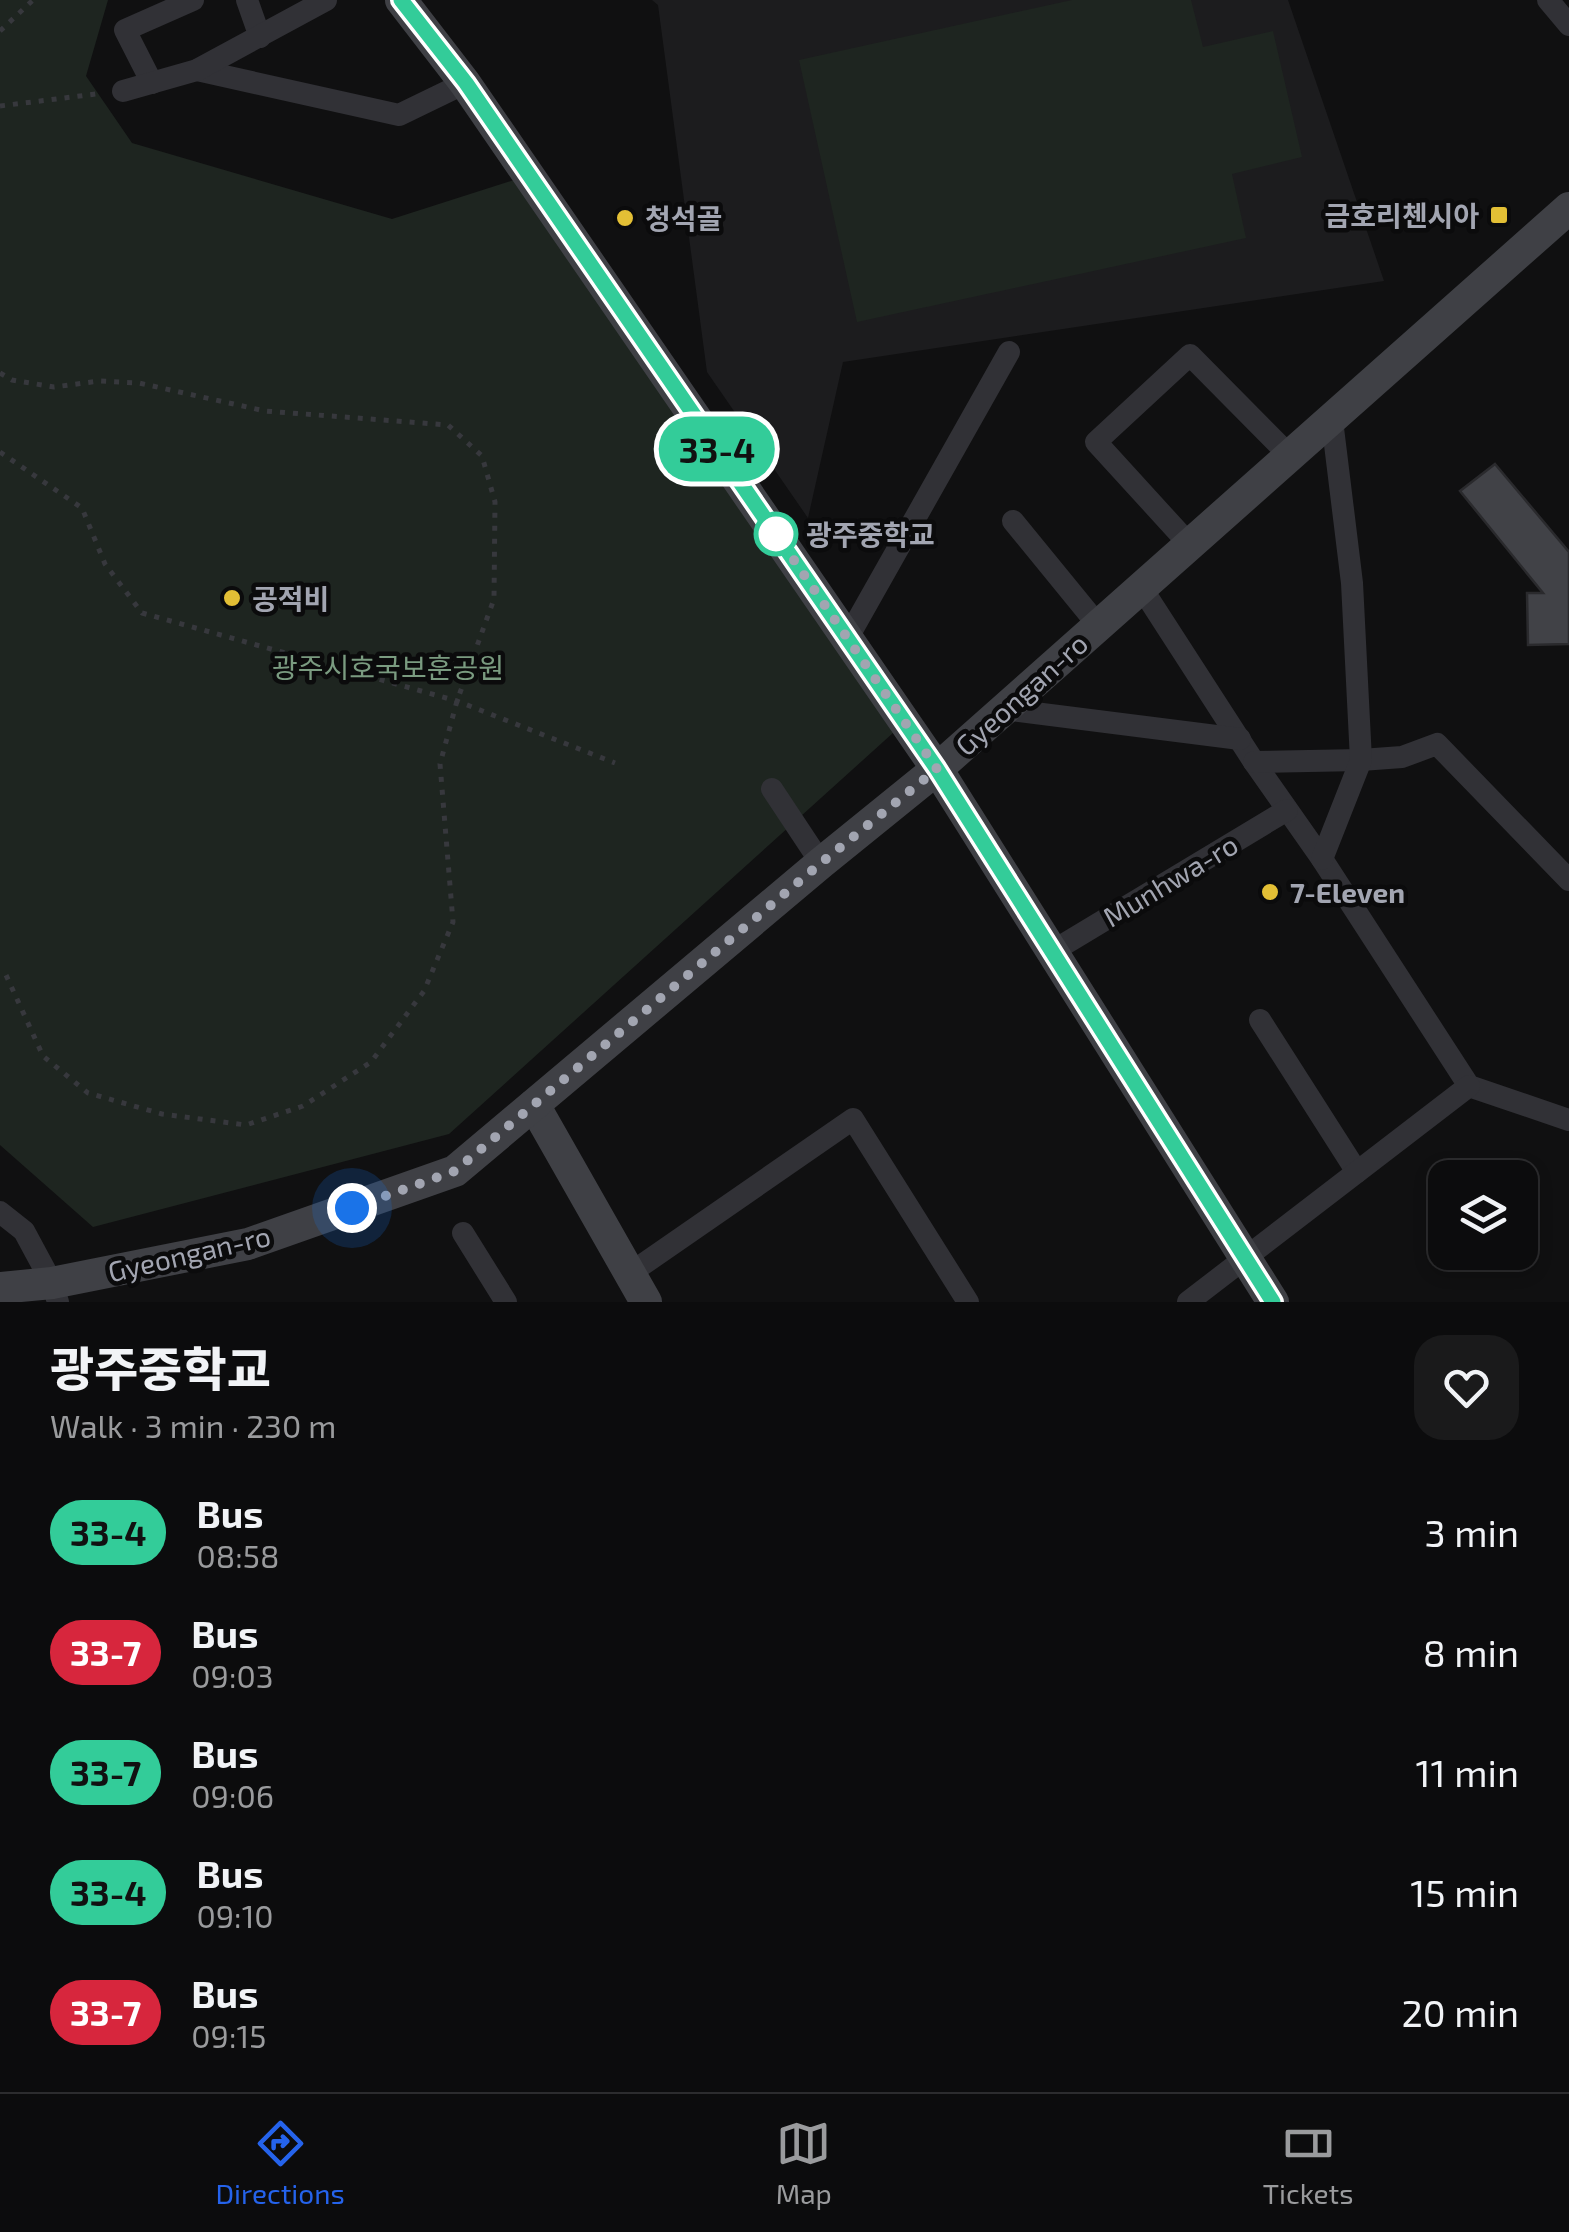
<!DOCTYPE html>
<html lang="en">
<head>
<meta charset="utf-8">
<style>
	:root { --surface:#0c0c0d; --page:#1a1a1b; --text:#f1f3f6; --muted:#9a9b9d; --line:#2c2c2e; --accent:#2563eb }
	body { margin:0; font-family:"Exo 2","Noto Sans KR",sans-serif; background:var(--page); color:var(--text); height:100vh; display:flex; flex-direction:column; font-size:38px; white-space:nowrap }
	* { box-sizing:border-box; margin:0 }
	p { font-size:32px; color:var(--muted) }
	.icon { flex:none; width:55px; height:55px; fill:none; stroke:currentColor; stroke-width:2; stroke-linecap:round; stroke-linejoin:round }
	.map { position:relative; height:1302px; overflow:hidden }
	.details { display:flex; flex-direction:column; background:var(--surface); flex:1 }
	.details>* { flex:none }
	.badge { padding:0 20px; border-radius:32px; font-size:35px; line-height:65px }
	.tools { position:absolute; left:1428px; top:1160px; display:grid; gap:20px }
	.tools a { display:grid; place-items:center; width:110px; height:110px; border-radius:20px; background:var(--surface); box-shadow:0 5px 15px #0003,0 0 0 2px var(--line); font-size:50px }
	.you { position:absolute; width:50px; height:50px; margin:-25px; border:8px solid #fff; border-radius:50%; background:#1a73e8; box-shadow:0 0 0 15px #1a73e833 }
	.map>.badge { position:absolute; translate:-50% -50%; box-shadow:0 0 0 5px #fff }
	.round { display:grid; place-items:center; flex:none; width:105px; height:105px; border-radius:30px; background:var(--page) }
	.summary { display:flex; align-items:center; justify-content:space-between; height:170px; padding:0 50px }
	h1 { font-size:48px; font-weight:800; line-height:75px }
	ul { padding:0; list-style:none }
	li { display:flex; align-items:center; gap:30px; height:120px; padding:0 50px }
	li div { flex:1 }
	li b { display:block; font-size:38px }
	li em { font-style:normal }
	li .badge { min-width:110px; font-weight:700; text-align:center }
	.tabs { display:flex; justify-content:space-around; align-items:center; height:140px; border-top:2px solid var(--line); background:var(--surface); font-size:28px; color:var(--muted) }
	.tabs a { display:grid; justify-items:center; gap:5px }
	.tabs .active { color:var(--accent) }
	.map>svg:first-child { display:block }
	.built { fill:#1c1c1e }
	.green { fill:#1e2520 }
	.building { fill:#414247; stroke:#2a2a2d; stroke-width:2.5 }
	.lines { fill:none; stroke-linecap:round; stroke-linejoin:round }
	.path { stroke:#37383d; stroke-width:5; stroke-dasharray:5 8; stroke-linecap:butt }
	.street { stroke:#313136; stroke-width:22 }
	.secondary { stroke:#3f4045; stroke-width:32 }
	.line-casing { stroke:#fff; stroke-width:22 }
	.line { stroke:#3c9; stroke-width:15 }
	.walk { stroke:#a2a5b1; stroke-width:10; stroke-dasharray:0 18 }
	.poi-dot { fill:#e3bf35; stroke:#0b0b0c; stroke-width:4 }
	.stop-dot { fill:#fff; stroke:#3c9; stroke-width:5 }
	.labels { text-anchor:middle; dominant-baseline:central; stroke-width:9; stroke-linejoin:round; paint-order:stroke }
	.poi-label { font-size:28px; font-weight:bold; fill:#a2a5b1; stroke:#0b0b0c; text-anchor:start }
	.stop-label { font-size:28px; font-weight:bold; fill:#a2a5b1; stroke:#0b0b0c; text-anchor:start }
	.park-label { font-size:28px; fill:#7a9b80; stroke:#0b0b0c }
	.street-label { font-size:28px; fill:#a2a5b1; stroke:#0b0b0c }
</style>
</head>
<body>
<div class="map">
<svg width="1569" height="1302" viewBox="0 0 1569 1302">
	<rect width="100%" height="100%" fill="#101011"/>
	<path class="built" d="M652 0H1288L1384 281 843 362 808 518 707 372 658 5Z"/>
	<g class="green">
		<path d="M0 0H108L86 76 132 143 392 219 517 179 904 723 449 1134 93 1227 0 1145Z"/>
		<path d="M1072 0H1191L1203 47 1273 31 1302 157 1232 174 1246 238 857 322 799 60Z"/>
	</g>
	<path class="building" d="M1495 464 1569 552V644L1528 645 1527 593H1543L1460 491Z"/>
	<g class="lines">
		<g class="path">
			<path d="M0 31 33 0"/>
			<path d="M0 106 96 94"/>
			<path d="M0 373 12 380 54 387 99 381 139 383 265 411 448 425 482 456 495 502 494 599 457 701 440 764 453 922 424 991 371 1062 303 1106 246 1125 162 1114 88 1093 43 1056 6 975 0 970"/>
			<path d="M0 452 82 508 105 564 142 613 457 701 615 763"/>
		</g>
		<g class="street">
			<path d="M247 0 260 37"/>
			<path d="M1548 0 1569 25"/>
			<path d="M197 70 399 115 465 83"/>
			<path d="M152 83 125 30 193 0"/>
			<path d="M123 91 197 70 326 0"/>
			<path d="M1013 521 1098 625"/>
			<path d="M1190 545 1096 442 1190 355 1291 457"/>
			<path d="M1141 587 1254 762 1322 859 1469 1086 1569 1120"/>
			<path d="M847 639 1009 352"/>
			<path d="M1003 709 1240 739"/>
			<path d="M1254 762 1361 760 1402 757 1437 744 1569 880"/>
			<path d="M772 789 821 863"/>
			<path d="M1322 859 1361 760 1352 583 1332 420"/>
			<path d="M1053 951 1287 810"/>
			<path d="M1260 1020 1357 1172"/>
			<path d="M0 1212 24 1231 52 1283 58 1302"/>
			<path d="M463 1233 506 1302"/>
			<path d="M629 1274 853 1119 968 1302"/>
			<path d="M1188 1302 1469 1086"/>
		</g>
		<g class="secondary">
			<path d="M401 0 465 83 937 769 1273 1302"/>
			<path d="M534 1105 646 1302"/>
			<path d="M0 1288 52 1283 248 1244 455 1171 821 863 937 769 1569 208"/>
		</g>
	</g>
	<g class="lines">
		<g class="line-casing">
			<path id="line" d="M401 0 466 83 937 769 1273 1302"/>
		</g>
		<use href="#line" class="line"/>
		<path class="walk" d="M352 1208 455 1171 821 863 937 769 776 534"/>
	</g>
	<g class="poi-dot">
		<rect x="1489" y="205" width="20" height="20" rx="5"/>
		<circle cx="625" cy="218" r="10"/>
		<circle cx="232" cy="598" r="10"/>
		<circle cx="1270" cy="892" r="10"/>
	</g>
	<circle class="stop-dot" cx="776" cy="534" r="20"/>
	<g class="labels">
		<g class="poi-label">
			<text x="1479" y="215" text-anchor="end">금호리첸시아</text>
			<text x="645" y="218">청석골</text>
			<text x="252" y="598">공적비</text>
			<text x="1290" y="892">7-Eleven</text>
		</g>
		<g class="stop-label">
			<text x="806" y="534">광주중학교</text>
		</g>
		<g class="park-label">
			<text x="388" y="667">광주시호국보훈공원</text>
		</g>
		<g class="street-label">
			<text transform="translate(1021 694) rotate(-42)">Gyeongan-ro</text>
			<text transform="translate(1170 880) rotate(-31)">Munhwa-ro</text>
			<text transform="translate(189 1253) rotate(-13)">Gyeongan-ro</text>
		</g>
	</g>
</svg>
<div class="tools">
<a><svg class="icon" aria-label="layers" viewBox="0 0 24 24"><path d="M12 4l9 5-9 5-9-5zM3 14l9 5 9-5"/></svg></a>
</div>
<div class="you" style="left:352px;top:1208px"></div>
<b class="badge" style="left:717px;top:449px;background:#3c9;color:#111">33-4</b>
</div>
<section class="details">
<div class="summary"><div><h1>광주중학교</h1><p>Walk · 3 min · 230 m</p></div><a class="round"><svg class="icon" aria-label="heart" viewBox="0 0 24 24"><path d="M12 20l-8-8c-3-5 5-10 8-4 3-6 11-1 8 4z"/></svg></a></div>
<ul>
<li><span class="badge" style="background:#3c9;color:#111">33-4</span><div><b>Bus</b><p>08:58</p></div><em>3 min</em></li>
<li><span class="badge" style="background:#d7263d;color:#fff">33-7</span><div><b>Bus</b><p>09:03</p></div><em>8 min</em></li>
<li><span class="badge" style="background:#3c9;color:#111">33-7</span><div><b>Bus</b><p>09:06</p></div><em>11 min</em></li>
<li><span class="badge" style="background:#3c9;color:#111">33-4</span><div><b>Bus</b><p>09:10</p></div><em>15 min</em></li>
<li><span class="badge" style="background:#d7263d;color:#fff">33-7</span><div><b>Bus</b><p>09:15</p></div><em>20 min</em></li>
</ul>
</section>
<nav class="tabs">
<a class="active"><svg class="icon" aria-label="directions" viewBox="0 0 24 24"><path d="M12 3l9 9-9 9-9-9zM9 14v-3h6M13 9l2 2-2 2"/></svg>Directions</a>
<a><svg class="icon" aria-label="map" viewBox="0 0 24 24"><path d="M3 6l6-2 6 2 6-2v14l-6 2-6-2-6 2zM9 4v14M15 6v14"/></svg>Map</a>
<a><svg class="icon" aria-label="tickets" viewBox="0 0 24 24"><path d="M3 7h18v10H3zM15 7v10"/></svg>Tickets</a>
</nav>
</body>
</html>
